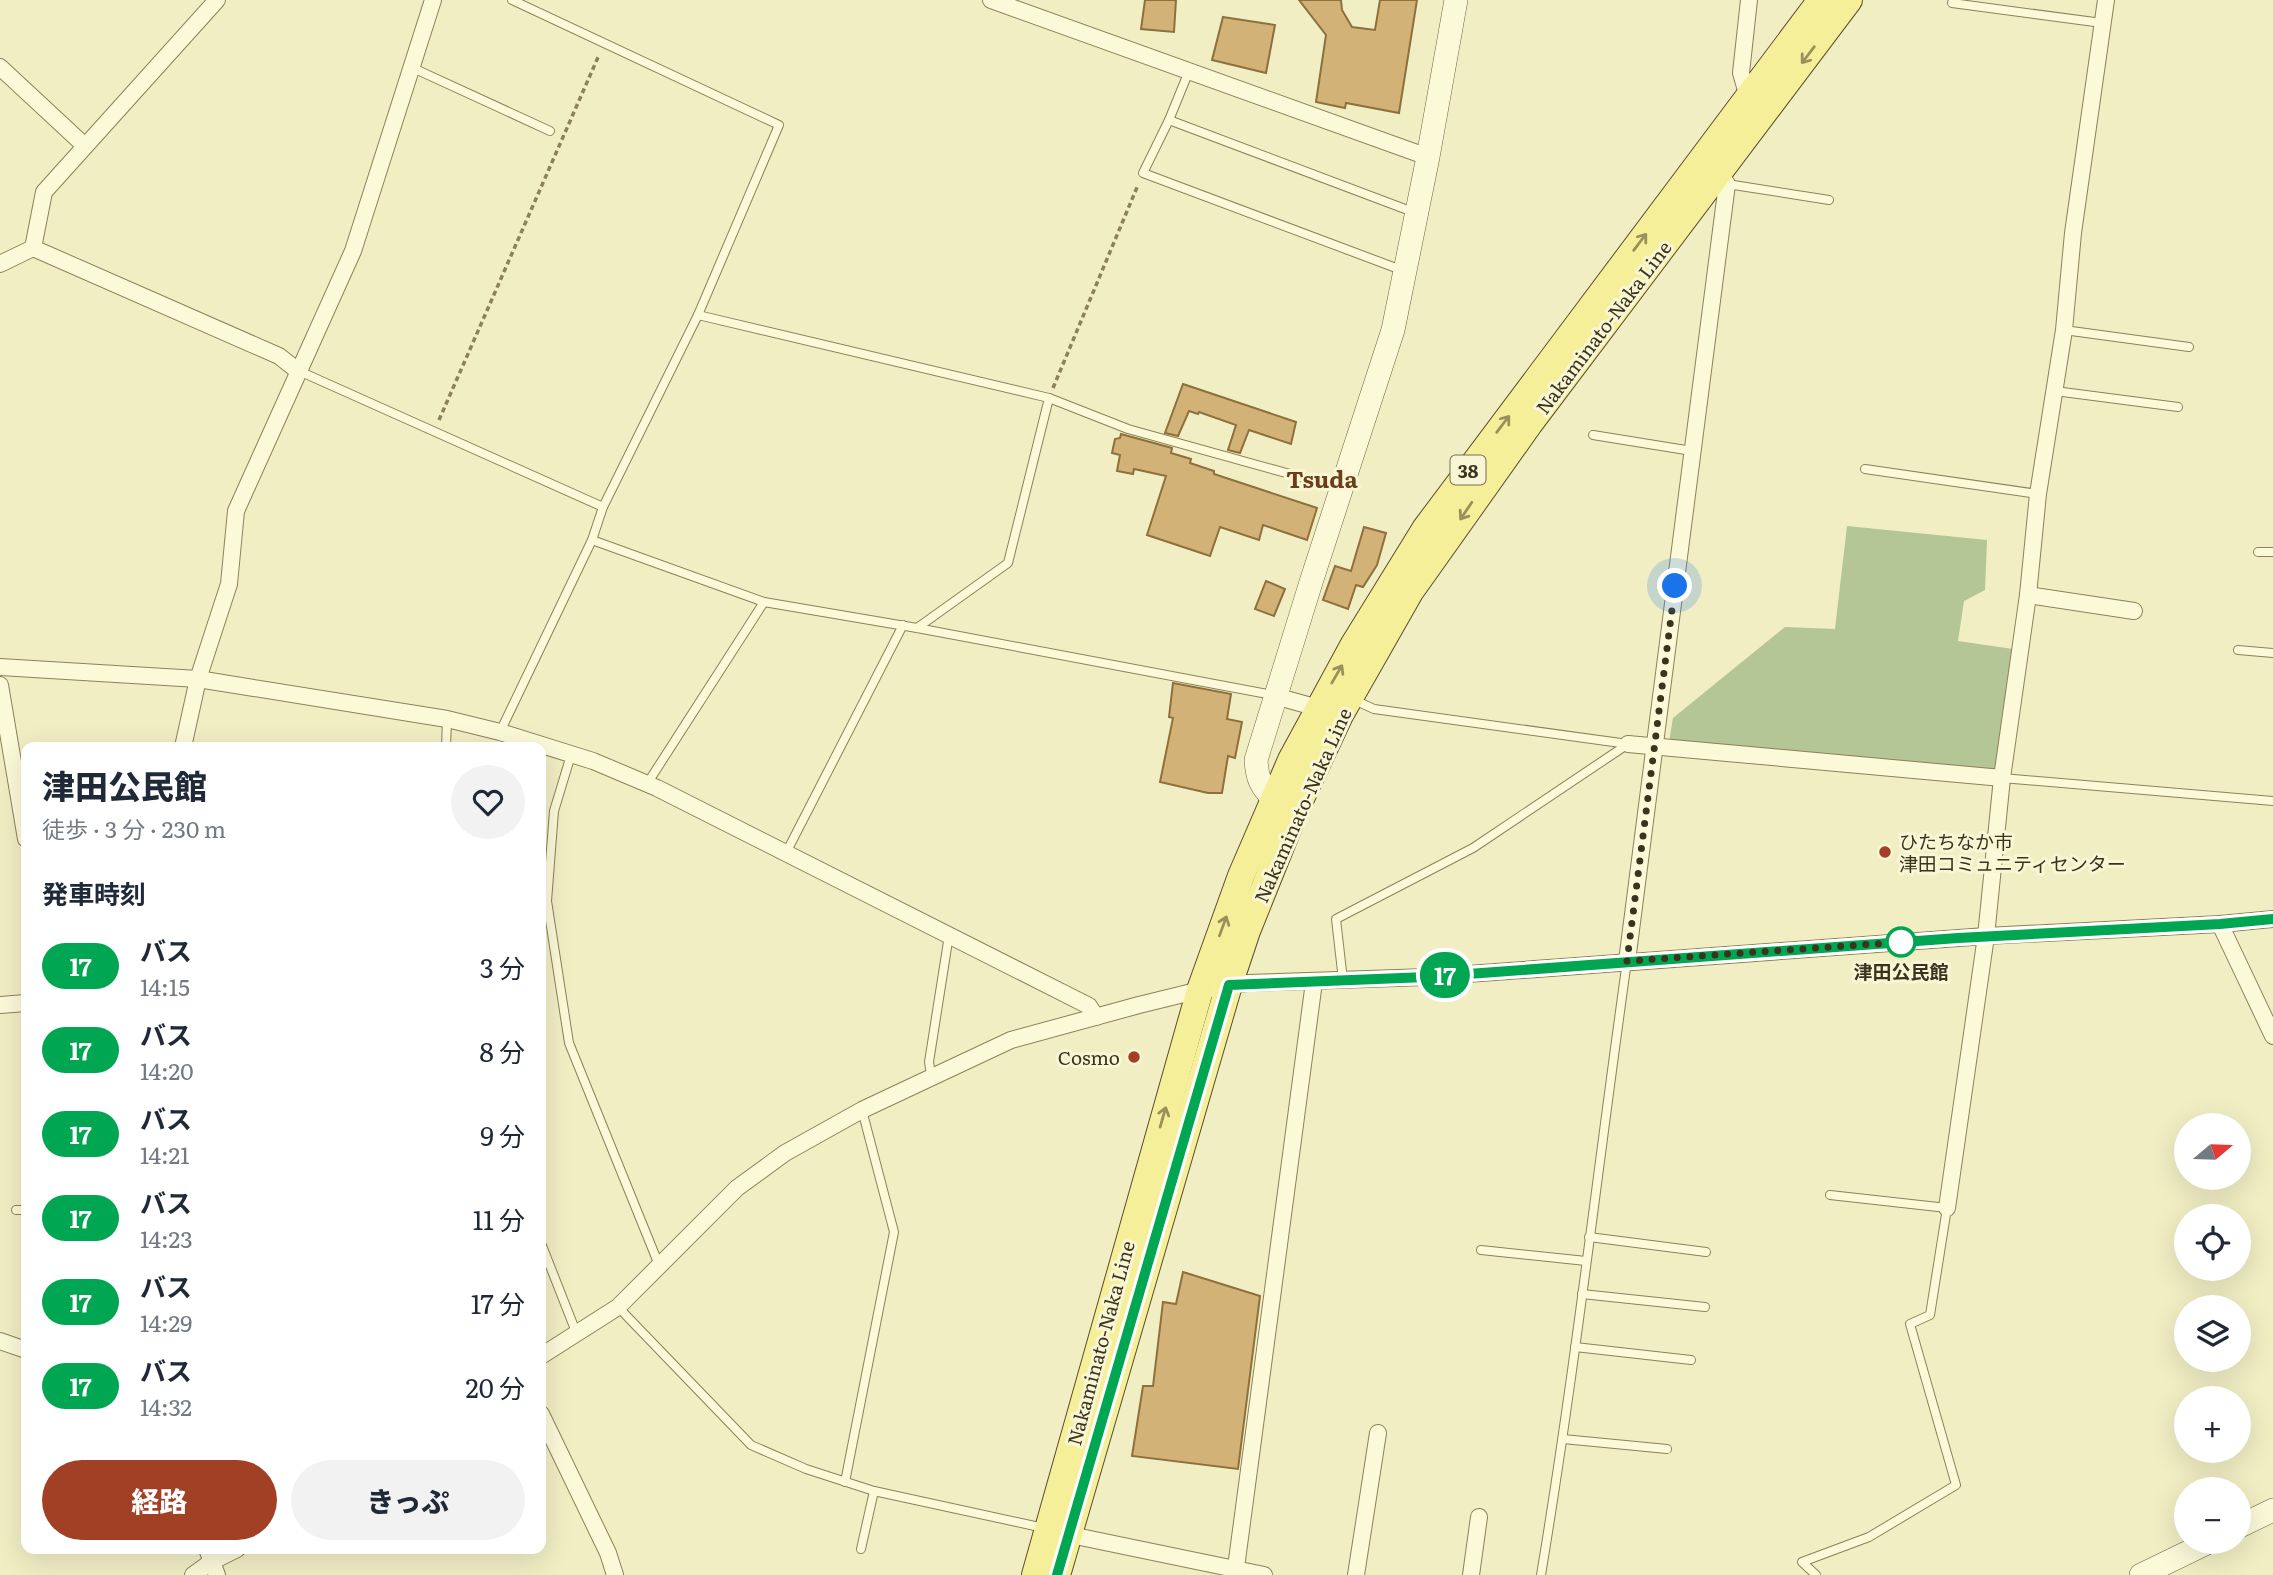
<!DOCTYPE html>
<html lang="ja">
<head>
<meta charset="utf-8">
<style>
	:root { --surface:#fff; --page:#f2f2f3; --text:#1f2937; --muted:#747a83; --accent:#a14024 }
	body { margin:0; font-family:Literata,"Noto Sans JP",serif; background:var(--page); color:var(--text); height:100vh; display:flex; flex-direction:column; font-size:26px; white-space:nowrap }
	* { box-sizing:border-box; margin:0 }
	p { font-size:23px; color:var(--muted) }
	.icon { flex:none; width:38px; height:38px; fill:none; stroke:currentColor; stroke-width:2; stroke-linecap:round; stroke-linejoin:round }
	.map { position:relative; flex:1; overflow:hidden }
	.details { position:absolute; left:21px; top:742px; width:525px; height:812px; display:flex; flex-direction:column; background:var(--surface); border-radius:14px; box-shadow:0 7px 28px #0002 }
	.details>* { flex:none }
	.badge { padding:0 14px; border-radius:23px; font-size:24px; line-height:46px }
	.needle { width:46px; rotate:71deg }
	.buttons { position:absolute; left:2174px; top:1113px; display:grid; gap:14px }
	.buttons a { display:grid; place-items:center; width:77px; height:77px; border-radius:50%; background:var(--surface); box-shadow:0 7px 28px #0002; font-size:35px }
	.you { position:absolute; width:35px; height:35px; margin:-18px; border:5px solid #fff; border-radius:50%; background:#1a73e8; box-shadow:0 0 0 10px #1a73e833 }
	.map>.badge { position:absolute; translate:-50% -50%; box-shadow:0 0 0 4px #fff }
	h2 { padding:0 21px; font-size:26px; line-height:63px }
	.round { display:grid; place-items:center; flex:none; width:74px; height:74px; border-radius:37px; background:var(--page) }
	.head { display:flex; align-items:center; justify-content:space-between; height:119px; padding:0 21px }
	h1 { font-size:33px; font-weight:800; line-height:52px }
	.action { display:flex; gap:14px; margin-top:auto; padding:14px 21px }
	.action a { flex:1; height:80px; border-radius:42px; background:var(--accent); color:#fff; font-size:28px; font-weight:800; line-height:80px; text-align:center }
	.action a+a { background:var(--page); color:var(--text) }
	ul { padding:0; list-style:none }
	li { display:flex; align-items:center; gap:21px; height:84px; padding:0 21px }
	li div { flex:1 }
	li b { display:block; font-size:26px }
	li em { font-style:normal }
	li .badge { min-width:77px; font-weight:700; text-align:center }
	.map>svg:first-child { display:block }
	.cemetery { fill:#b4c596 }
	.building { fill:#d2b277; stroke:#8e703d; stroke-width:2 }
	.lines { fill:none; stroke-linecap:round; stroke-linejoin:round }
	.lane-casing { stroke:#8d8159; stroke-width:10 }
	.street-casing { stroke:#8d8159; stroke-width:18 }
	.secondary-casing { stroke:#6f613c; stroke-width:24 }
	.primary-casing { stroke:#5b4d2d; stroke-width:28 }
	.path { stroke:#8d8159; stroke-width:3.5; stroke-dasharray:5 3.5; stroke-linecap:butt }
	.lane { stroke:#fbf9d8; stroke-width:8 }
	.street { stroke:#fbf9d8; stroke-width:16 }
	.secondary { stroke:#fbf9d8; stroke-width:23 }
	.primary { stroke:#f6ef99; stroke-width:26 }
	.oneway { stroke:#99915c }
	.line-casing { stroke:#fff; stroke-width:16 }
	.line { stroke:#00a651; stroke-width:10 }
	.walk { stroke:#3c331e; stroke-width:7; stroke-dasharray:0 12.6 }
	.poi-dot { fill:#a14024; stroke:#f8f6d4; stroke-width:2.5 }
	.stop-dot { fill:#fff; stroke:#00a651; stroke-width:3.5 }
	.labels { text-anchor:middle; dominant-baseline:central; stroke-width:6; stroke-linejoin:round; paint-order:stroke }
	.shield { fill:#f8f6d4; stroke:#746e55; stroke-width:2 }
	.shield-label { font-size:18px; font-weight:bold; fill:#3c331e }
	.street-label { font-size:19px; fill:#3c331e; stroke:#f8f6d4 }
	.poi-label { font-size:19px; fill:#3c331e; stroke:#f8f6d4; text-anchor:start }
	.stop-label { font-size:19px; font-weight:bold; fill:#3c331e; stroke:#f8f6d4 }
	.quarter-label { font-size:23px; font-weight:bold; fill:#6c3e1a; stroke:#f8f6d4 }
</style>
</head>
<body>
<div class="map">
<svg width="2273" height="1575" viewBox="0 0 2273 1575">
	<rect width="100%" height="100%" fill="#f1eec4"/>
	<path class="cemetery" d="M1847 526 1987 540 1985 590 1964 601 1958 641 2013 649 2002 770 1669 742 1673 718 1785 627 1835 629Z"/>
	<g class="building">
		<path d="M1145 0H1176L1174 32 1141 29Z"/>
		<path d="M1299 0H1341L1342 10 1352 27 1375 30 1380 0H1417L1399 113 1346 103 1345 108 1316 102 1326 35Z"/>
		<path d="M1223 17 1275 25 1266 73 1212 60Z"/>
		<path d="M1183 384 1296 422 1291 444 1249 430 1240 453 1228 450 1236 425 1199 412 1198 414 1189 411 1178 436 1165 433Z"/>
		<path d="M1121 434 1172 448 1171 453 1191 459 1190 463 1214 471V474L1317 508 1307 540 1263 525 1259 540 1220 527 1210 556 1147 535 1166 476 1134 469 1133 474 1117 471 1120 455 1112 453 1115 439 1120 438Z"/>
		<path d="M1364 527 1386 533 1377 565 1363 587 1356 585 1348 609 1323 600 1335 566 1351 571Z"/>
		<path d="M1266 581 1285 589 1274 616 1255 609Z"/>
		<path d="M1173 683 1231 694 1227 719 1242 722 1235 758 1228 756 1222 793H1208L1160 782 1173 718 1169 717Z"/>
		<path d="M1183 1272 1260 1296 1238 1469 1132 1456 1143 1386H1153L1163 1302 1176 1304Z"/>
	</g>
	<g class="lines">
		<g class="lane-casing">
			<g id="lane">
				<path d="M1952 3 2102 23"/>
				<path d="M413 68 550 131"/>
				<path d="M1169 120 1189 71"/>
				<path d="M1727 184 1829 200"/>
				<path d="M1404 271 1143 173 1169 120 1413 212"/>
				<path d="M698 315 1049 398 1128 429 1340 488"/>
				<path d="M2064 330 2189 347"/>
				<path d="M299 371 603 507"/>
				<path d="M2055 391 2178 407"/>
				<path d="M1593 435 1692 451"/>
				<path d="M1865 469 2038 494"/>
				<path d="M592 540 764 602 917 628 1273 695"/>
				<path d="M2258 552H2273"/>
				<path d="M917 628 1008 563 1049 398"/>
				<path d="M2238 650 2273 653"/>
				<path d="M1352 699 1374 709 1628 744"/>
				<path d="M500 732 592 540 603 507 698 315 779 125 512 0"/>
				<path d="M446 747 447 719"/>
				<path d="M571 755 554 811 547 901 569 1043 659 1265"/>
				<path d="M2002 778 2273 801"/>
				<path d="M647 784 764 602"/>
				<path d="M786 853 903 625"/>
				<path d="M1343 980 1336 919 1473 848 1628 744"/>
				<path d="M931 1075 929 1062 949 935"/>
				<path d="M16 1210H26"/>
				<path d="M1589 1237 1706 1252"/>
				<path d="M541 1243 576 1332"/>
				<path d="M1481 1250 1586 1261"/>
				<path d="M1582 1294 1705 1307"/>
				<path d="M618 1307 751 1445 806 1469 874 1491 1044 1528"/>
				<path d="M1575 1347 1691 1360"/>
				<path d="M1563 1439 1667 1449"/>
				<path d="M845 1482 894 1232 862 1110"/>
				<path d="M861 1549 874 1491"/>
				<path d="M1541 1575C1575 1371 1598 1166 1627 961"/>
				<path d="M1816 1575 1802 1562 1869 1537 1956 1485 1910 1324 1930 1315 1947 1208 1830 1195"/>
			</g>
		</g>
		<g class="street-casing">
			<g id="street">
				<path d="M991 0 1428 157"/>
				<path d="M0 67 85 146"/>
				<path d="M1748 97 1741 73 1749 0"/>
				<path d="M33 248 44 192 217 0"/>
				<path d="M0 264 33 248 279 356 298 371"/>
				<path d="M2028 595 2134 611"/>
				<path d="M0 667 198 679 447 719 500 732 593 761 657 788 1089 1006 1096 1017"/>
				<path d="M0 685 26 839"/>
				<path d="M1275 696 1318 708"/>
				<path d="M1628 744 2002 778"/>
				<path d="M183 747 198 679 229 584 236 511 353 251 433 0"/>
				<path d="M2220 924 2273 1036"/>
				<path d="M1627 961 1727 184 1719 173"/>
				<path d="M0 1005 26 1003"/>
				<path d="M1947 1208 1986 936 2002 778 2028 595 2038 494 2064 330 2073 233 2106 0"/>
				<path d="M0 1341 26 1350"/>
				<path d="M541 1356 618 1307 737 1188 785 1153 862 1110 1011 1040 1139 1005 1200 990 1247 983 1427 977 1986 936 2220 924 2273 919"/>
				<path d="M541 1414 608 1553 615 1575"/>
				<path d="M1061 1533 1264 1575"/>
				<path d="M207 1549 217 1575"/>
				<path d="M193 1575 211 1562 237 1549"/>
				<path d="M1235 1575 1314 982"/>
				<path d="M1356 1575 1378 1433"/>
				<path d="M1471 1575 1479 1517"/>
			</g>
		</g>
		<g class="secondary-casing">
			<g id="secondary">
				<path d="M1274 799C1261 787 1257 778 1256 760L1312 579 1393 330 1428 157 1456 0"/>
				<path d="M2238 1527 2273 1510"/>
				<path d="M2141 1575 2209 1542"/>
			</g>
		</g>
		<g class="primary-casing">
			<g id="primary">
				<path d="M1035 1575 1200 990 1241 876 1291 760 1354 644 1425 529 1821 0"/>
				<path d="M1057 1575 1229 985 1247 931 1296 809 1340 715 1410 592 1530 423 1849 0"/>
			</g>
		</g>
		<g class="path">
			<path d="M1053 388 1138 185"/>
			<path d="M439 420 599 55"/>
		</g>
		<use href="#lane" class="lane"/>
		<use href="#street" class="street"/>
		<use href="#secondary" class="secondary"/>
		<use href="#primary" class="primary"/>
	</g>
	<defs><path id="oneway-shaft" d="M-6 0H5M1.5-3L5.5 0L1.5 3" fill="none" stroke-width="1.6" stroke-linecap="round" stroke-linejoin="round" transform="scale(1.75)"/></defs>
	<g class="oneway">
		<use href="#oneway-shaft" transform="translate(1808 55) rotate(127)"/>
		<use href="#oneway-shaft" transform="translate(1640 242) rotate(-53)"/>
		<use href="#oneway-shaft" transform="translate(1503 424) rotate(-53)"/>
		<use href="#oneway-shaft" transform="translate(1466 511) rotate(124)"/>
		<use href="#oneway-shaft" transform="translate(1337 674) rotate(-60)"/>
		<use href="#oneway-shaft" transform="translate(1223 926) rotate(-70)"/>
		<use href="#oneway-shaft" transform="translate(1163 1117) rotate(-74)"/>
	</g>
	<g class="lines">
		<g class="line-casing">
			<path id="line" d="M1057 1575 1229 985 1427 977 1958 938 2220 924 2273 919"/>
		</g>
		<use href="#line" class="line"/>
		<path class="walk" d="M1675 586 1627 961 1903 942H1901"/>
	</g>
	<g class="poi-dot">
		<circle cx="1885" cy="852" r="7"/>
		<circle cx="1134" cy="1057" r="7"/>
	</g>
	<circle class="stop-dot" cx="1901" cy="942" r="14"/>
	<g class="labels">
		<rect class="shield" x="1450.5" y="455.5" width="35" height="29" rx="5"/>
		<g class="shield-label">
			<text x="1468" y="470">38</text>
		</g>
		<g class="street-label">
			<text transform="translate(1603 327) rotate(-53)">Nakaminato-Naka Line</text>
			<text transform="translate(1302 805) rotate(-66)">Nakaminato-Naka Line</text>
			<text transform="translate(1100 1343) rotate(-75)">Nakaminato-Naka Line</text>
		</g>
		<g class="poi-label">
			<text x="1899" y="841">ひたちなか市<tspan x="1899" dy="22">津田コミュニティセンター</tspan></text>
			<text x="1120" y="1057" text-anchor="end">Cosmo</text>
		</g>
		<g class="stop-label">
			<text x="1901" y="971">津田公民館</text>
		</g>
		<g class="quarter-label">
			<text x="1322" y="478">Tsuda</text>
		</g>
	</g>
</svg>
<div class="buttons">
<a><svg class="needle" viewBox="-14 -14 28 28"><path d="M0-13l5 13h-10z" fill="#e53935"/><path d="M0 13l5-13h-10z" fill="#747a83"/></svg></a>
<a><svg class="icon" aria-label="locate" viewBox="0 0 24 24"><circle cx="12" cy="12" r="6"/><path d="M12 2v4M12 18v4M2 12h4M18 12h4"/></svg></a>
<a><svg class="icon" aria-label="layers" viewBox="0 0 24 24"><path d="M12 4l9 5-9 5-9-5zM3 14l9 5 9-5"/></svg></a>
<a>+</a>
<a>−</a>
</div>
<div class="you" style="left:1675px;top:586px"></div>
<b class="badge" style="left:1445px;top:975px;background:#00a651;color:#fff">17</b>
<section class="details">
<div class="head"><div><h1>津田公民館</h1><p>徒歩 · 3 分 · 230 m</p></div><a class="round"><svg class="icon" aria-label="heart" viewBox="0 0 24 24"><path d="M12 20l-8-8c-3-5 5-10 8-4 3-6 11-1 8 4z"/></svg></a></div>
<h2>発車時刻</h2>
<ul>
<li><span class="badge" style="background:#00a651;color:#fff">17</span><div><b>バス</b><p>14:15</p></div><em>3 分</em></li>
<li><span class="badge" style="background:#00a651;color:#fff">17</span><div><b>バス</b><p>14:20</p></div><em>8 分</em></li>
<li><span class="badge" style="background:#00a651;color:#fff">17</span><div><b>バス</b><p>14:21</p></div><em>9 分</em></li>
<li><span class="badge" style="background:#00a651;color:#fff">17</span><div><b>バス</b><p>14:23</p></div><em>11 分</em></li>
<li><span class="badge" style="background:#00a651;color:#fff">17</span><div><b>バス</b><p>14:29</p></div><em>17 分</em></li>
<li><span class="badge" style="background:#00a651;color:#fff">17</span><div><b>バス</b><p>14:32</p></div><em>20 分</em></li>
</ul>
<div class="action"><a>経路</a><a>きっぷ</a></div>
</section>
</div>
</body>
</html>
